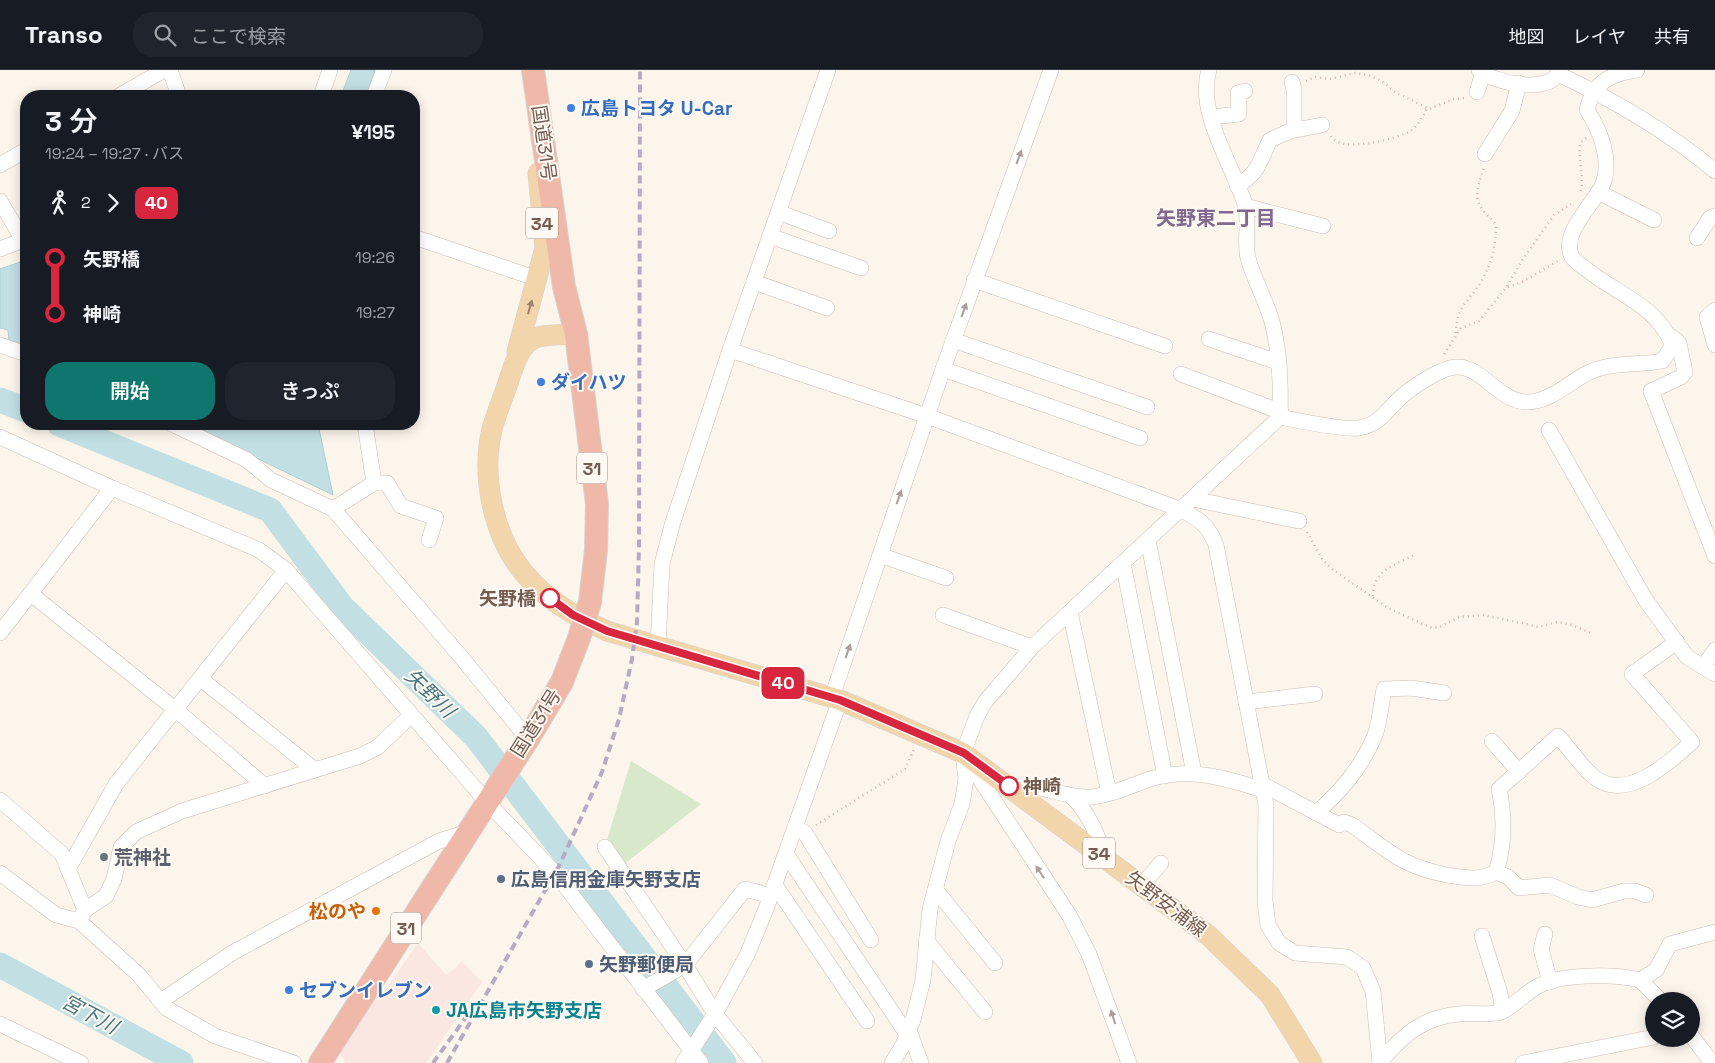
<!DOCTYPE html>
<html lang="ja">
<head>
<meta charset="utf-8">
<style>
	:root { --surface:#171b24; --page:#20242c; --text:#f1f3f6; --muted:#9ea1a6; --line:#363941; --accent:#0f766e }
	body { margin:0; font-family:"Space Grotesk","Noto Sans JP",sans-serif; background:var(--page); color:var(--text); height:100vh; display:flex; flex-direction:column; font-size:19px; white-space:nowrap }
	* { box-sizing:border-box; margin:0 }
	p { font-size:16px; color:var(--muted) }
	.icon { flex:none; width:28px; height:28px; fill:none; stroke:currentColor; stroke-width:2; stroke-linecap:round; stroke-linejoin:round }
	.map { position:relative; flex:1; overflow:hidden }
	.side { position:absolute; left:20px; top:20px; width:400px; height:340px; display:flex; flex-direction:column; background:var(--surface); border-radius:20px; box-shadow:0 2px 12px #0003 }
	.side>* { flex:none }
	.badge { padding:0 10px; border-radius:8px; font-size:18px; line-height:32px }
	.controls { position:absolute; left:1645px; top:922px; display:grid; gap:10px }
	.controls a { display:grid; place-items:center; width:55px; height:55px; border-radius:50%; background:var(--surface); box-shadow:0 2px 12px #0003; font-size:25px }
	.map>.badge { position:absolute; translate:-50% -50%; box-shadow:0 0 0 2px #fff }
	.legs { display:flex; align-items:center; gap:8px; height:55px; padding:0 25px; font-size:16px }
	.legs p { margin-inline-start:auto }
	.summary { display:flex; align-items:center; justify-content:space-between; height:85px; padding:0 25px }
	h1 { font-size:28px; font-weight:600; line-height:38px }
	.action { display:flex; gap:10px; margin-top:auto; padding:10px 25px }
	.action a { flex:1; height:58px; border-radius:20px; background:var(--accent); color:#fff; font-size:20px; font-weight:600; line-height:58px; text-align:center }
	.action a+a { background:var(--page); color:var(--text) }
	ul { padding:0 25px; list-style:none }
	li { display:flex; align-items:center; gap:18px; height:55px; font-size:19px }
	li i { display:grid; place-items:center; width:8px; height:100%; margin:0 6px; background:currentColor }
	li i::after { content:''; width:12px; height:12px; margin:-6px; border:4px solid; border-radius:50%; background:var(--surface) }
	li p { margin-inline-start:auto }
	li:first-child i { background:linear-gradient(#0000 50%,currentColor 0) }
	li:last-child i { background:linear-gradient(currentColor 50%,#0000 0) }
	header { display:flex; align-items:center; gap:30px; box-sizing:border-box; height:70px; padding:0 25px; background:var(--surface); border-bottom:1px solid var(--line) }
	header strong { font-size:24px }
	nav { display:flex; gap:28px; margin-inline-start:auto; font-size:18px }
	.search { width:350px; height:45px; background:var(--page); display:flex; align-items:center; gap:12px; box-sizing:border-box; padding:0 18px; border-radius:20px; color:var(--muted); font-size:19px }
	.map>svg:first-child { display:block }
	.commercial { fill:#fae7e1 }
	.green { fill:#d8e8cb }
	.water { fill:#c2e0e4; stroke:#a9d0d5 }
	.lines { fill:none; stroke-linecap:round; stroke-linejoin:round }
	.river { stroke:#c2e0e4; stroke-width:25 }
	.minor-casing { stroke:#cdbdb2; stroke-width:16 }
	.major-casing { stroke:#d8d1ce; stroke-width:21 }
	.highway-casing { stroke:#d8d1ce; stroke-width:24 }
	.path { stroke:#d4b7a9; stroke-width:2.5; stroke-dasharray:1 4; stroke-linecap:butt }
	.minor { stroke:#fff; stroke-width:15 }
	.major { stroke:#f3d5ac; stroke-width:20 }
	.highway { stroke:#efb8a9; stroke-width:22 }
	.rail { stroke:#b7aac5; stroke-width:4; stroke-dasharray:8 5; stroke-linecap:butt }
	.highway-bridge-casing { stroke:#d8d1ce; stroke-width:24; stroke-linecap:butt }
	.highway-bridge { stroke:#efb8a9; stroke-width:22 }
	.oneway { fill:#ac9d96 }
	.oneway2 { fill:#9b806c }
	.line-1-casing { stroke:#fff; stroke-width:11 }
	.line-1 { stroke:#d7263d; stroke-width:8 }
	.shop-dot { fill:#3f7fe0; stroke:#fef9f3; stroke-width:2 }
	.stop-1-dot { fill:#fff; stroke:#d7263d; stroke-width:2.5 }
	.worship-dot { fill:#6b7280; stroke:#fef9f3; stroke-width:2 }
	.service-dot { fill:#5c6f8a; stroke:#fef9f3; stroke-width:2 }
	.food-dot { fill:#e8710a; stroke:#fef9f3; stroke-width:2 }
	.culture-dot { fill:#0f9aa8; stroke:#fef9f3; stroke-width:2 }
	.labels { text-anchor:middle; dominant-baseline:central; stroke-width:4; stroke-linejoin:round; paint-order:stroke }
	.shield { fill:#fef9f3; stroke:#9e8b81; stroke-width:1 }
	.shield-label { font-size:18px; font-weight:bold; fill:#755c50 }
	.shop-label { font-size:19px; font-weight:bold; fill:#366cbe; stroke:#fef9f3; text-anchor:start }
	.street-label { font-size:19px; fill:#755c50; stroke:#fef9f3 }
	.stop-label { font-size:19px; font-weight:bold; fill:#755c50; stroke:#fef9f3; text-anchor:end }
	.worship-label { font-size:19px; font-weight:bold; fill:#5b616d; stroke:#fef9f3; text-anchor:start }
	.service-label { font-size:19px; font-weight:bold; fill:#4e5e75; stroke:#fef9f3; text-anchor:start }
	.food-label { font-size:19px; font-weight:bold; fill:#c56008; stroke:#fef9f3; text-anchor:end }
	.culture-label { font-size:19px; font-weight:bold; fill:#0d838f; stroke:#fef9f3; text-anchor:start }
	.neighbourhood-label { font-size:20px; font-weight:bold; fill:#816990; stroke:#fef9f3 }
	.water-label { font-size:20px; font-style:italic; fill:#48787f; stroke:#fef9f3 }
</style>
</head>
<body>
<header>
<strong>Transo</strong>
<div class="search"><svg class="icon" aria-label="search" viewBox="0 0 24 24"><circle cx="10" cy="10" r="6"/><path d="M15 15l6 6"/></svg>ここで検索</div>
<nav><a>地図</a><a>レイヤ</a><a>共有</a></nav>
</header>
<div class="map">
<svg width="1715" height="993" viewBox="0 0 1715 993">
	<rect width="100%" height="100%" fill="#fbf5ec"/>
	<path class="commercial" d="M418 873 446 905 462 892 482 912 426 993H346L340 984 378 924 381 926Z"/>
	<path class="green" d="M631 691 701 734 623 795 607 770Z"/>
	<g class="water">
		<path d="M351 0H375L366 26H341Z"/>
		<path d="M26 190V278L9 271 8 260 0 258V199Z"/>
		<path d="M186 354H318L333 425Z"/>
	</g>
	<g class="lines">
		<g class="river">
			<path d="M0 330 26 340"/>
			<path d="M59 354 270 440 342 537 476 667 724 993"/>
			<path d="M0 895 181 993"/>
		</g>
		<g class="minor-casing">
			<g id="minor">
				<path d="M170 0 179 26"/>
				<path d="M1479 0C1495 13 1545 24 1558 4 1614 30 1667 61 1715 101"/>
				<path d="M1292 12 1294 19V60"/>
				<path d="M1477 22 1483 3"/>
				<path d="M119 26 164 0"/>
				<path d="M321 26 330 0"/>
				<path d="M374 26 384 0"/>
				<path d="M1212 47 1239 44 1238 23 1245 21"/>
				<path d="M1485 84 1512 41 1519 13"/>
				<path d="M0 95 26 80"/>
				<path d="M1237 116C1259 103 1259 92 1270 70L1290 61 1322 55"/>
				<path d="M1598 122 1654 150"/>
				<path d="M0 131 23 170"/>
				<path d="M1245 136 1323 156"/>
				<path d="M778 142 829 161"/>
				<path d="M770 166 861 198"/>
				<path d="M414 167 538 209"/>
				<path d="M1697 168 1710 148 1715 146"/>
				<path d="M0 179 26 169"/>
				<path d="M974 210 1165 276"/>
				<path d="M754 212 827 238"/>
				<path d="M1715 240 1707 247 1715 275"/>
				<path d="M1672 267 1679 273 1685 302 1681 307 1651 321 1715 486"/>
				<path d="M1209 269 1278 292"/>
				<path d="M953 270 1147 337"/>
				<path d="M0 275 26 284"/>
				<path d="M730 280 927 346 1182 440C1199 449 1209 456 1216 475L1266 735 1265 831 1268 855 1279 873 1295 883 1347 887 1363 898 1373 921 1380 993"/>
				<path d="M943 299 1140 368"/>
				<path d="M1181 304 1281 342"/>
				<path d="M1280 347C1296 350 1347 361 1359 358 1380 354 1384 343 1398 330 1409 319 1441 297 1457 297 1481 296 1499 331 1526 332 1547 333 1568 314 1584 305 1607 291 1637 296 1662 291L1673 276C1657 235 1618 225 1586 199 1582 196 1574 191 1572 187 1560 164 1593 135 1602 116 1613 91 1600 60 1587 40 1593 12 1612 3 1637 0"/>
				<path d="M172 354 247 390 271 410 333 439 462 588 528 669"/>
				<path d="M1549 360 1645 529 1687 587 1715 604"/>
				<path d="M0 367 112 418 259 480 286 500 487 732 555 803 701 993"/>
				<path d="M374 413H387L401 436 436 448 429 470"/>
				<path d="M1193 429 1299 451"/>
				<path d="M333 439 374 413 365 354"/>
				<path d="M1148 470 1194 703"/>
				<path d="M880 485 946 508"/>
				<path d="M1123 493 1165 706"/>
				<path d="M31 524 176 640 265 716"/>
				<path d="M1070 542 1109 723"/>
				<path d="M943 545 1032 577"/>
				<path d="M0 563 112 418"/>
				<path d="M658 575 662 494 672 455 730 280 828 0"/>
				<path d="M1703 597 1715 580"/>
				<path d="M201 609 315 700"/>
				<path d="M832 627 942 302 1051 0"/>
				<path d="M1246 632 1315 624"/>
				<path d="M1492 671 1519 702"/>
				<path d="M968 691 1069 845 1089 884 1129 993"/>
				<path d="M1262 714 1339 755 1344 752 1352 755C1389 781 1401 796 1447 805 1466 808 1479 811 1496 802 1505 774 1505 748 1499 719L1558 666C1570 679 1581 696 1594 707 1626 733 1670 692 1692 672L1632 604 1677 572"/>
				<path d="M1012 717C1038 711 1064 729 1091 727 1115 725 1135 713 1157 707 1193 698 1229 709 1263 720"/>
				<path d="M1071 726C1083 736 1102 767 1100 783"/>
				<path d="M0 730 62 784 85 840 81 847"/>
				<path d="M1316 743C1340 723 1363 695 1375 665 1380 651 1381 634 1384 619L1411 618 1444 623"/>
				<path d="M795 757 805 763 871 870"/>
				<path d="M605 777 685 895 715 944 755 993"/>
				<path d="M786 784 907 964"/>
				<path d="M68 799 116 714 286 500"/>
				<path d="M1496 802 1508 807 1519 818 1550 815 1578 827 1592 830 1624 821H1635L1646 825"/>
				<path d="M0 803 56 845 79 851 139 905 166 938 215 966 294 993"/>
				<path d="M775 815 867 951"/>
				<path d="M1142 815 1161 793"/>
				<path d="M935 819 995 893"/>
				<path d="M85 840 106 826 114 809 121 777 136 762 182 741 360 686 378 677 410 646"/>
				<path d="M1545 864 1541 879 1550 912"/>
				<path d="M1482 866 1500 923 1503 941"/>
				<path d="M926 870 985 942"/>
				<path d="M1640 910 1661 931"/>
				<path d="M643 919 685 895 745 819 771 826"/>
				<path d="M161 931 232 883 439 771 468 762"/>
				<path d="M0 954 81 993"/>
				<path d="M909 960 921 993"/>
				<path d="M1691 965 1712 993"/>
				<path d="M1380 992C1403 965 1423 947 1459 944 1473 942 1487 946 1501 942 1510 939 1526 923 1535 918 1558 903 1614 904 1640 910L1656 900 1670 874 1715 862"/>
				<path d="M683 993 715 944 747 885 766 839 840 630"/>
				<path d="M892 993 903 975 913 950 923 910 930 839 948 771 962 734 966 709 963 683 977 646 985 632 1032 577 1280 347C1281 317 1280 285 1273 256 1268 233 1254 211 1248 188 1244 171 1250 151 1245 134 1233 96 1196 42 1209 0"/>
				<path d="M1523 993 1654 967"/>
			</g>
		</g>
		<g class="major-casing">
			<g id="major">
				<path d="M576 264C563 265 542 263 531 270 517 280 512 301 507 316 502 330 496 345 492 359 481 406 493 466 524 503 546 530 576 547 607 561L840 630 963 683 1208 865 1270 925 1312 993"/>
				<path d="M517 282 545 178 538 103"/>
			</g>
		</g>
		<g class="highway-casing">
			<g id="highway">
				<path d="M533 0 564 217 576 264 597 434 596 480 590 532"/>
				<path d="M320 993 528 669 562 612 579 568"/>
			</g>
		</g>
		<g class="path">
			<path d="M1306 11 1316 7 1330 9 1355 3 1368 5 1382 11 1395 22 1429 39 1454 29 1465 28"/>
			<path d="M1331 66C1340 84 1399 69 1412 60 1419 54 1423 46 1427 38"/>
			<path d="M1581 121C1584 105 1578 90 1580 73L1586 68"/>
			<path d="M1508 217 1522 212 1558 191"/>
			<path d="M1456 263C1456 236 1469 232 1481 212 1491 195 1496 176 1496 156 1493 149 1487 146 1483 140 1471 126 1481 111 1484 96"/>
			<path d="M1444 284 1461 258 1479 251 1506 218 1521 192 1554 145 1571 134"/>
			<path d="M1307 462 1322 489 1332 499 1388 538 1432 558 1440 557 1459 547 1484 545 1539 557 1557 552 1569 554 1591 563"/>
			<path d="M1373 526C1373 500 1395 495 1414 485"/>
			<path d="M816 755 905 699 914 679"/>
		</g>
		<use href="#minor" class="minor"/>
		<use href="#major" class="major"/>
		<use href="#highway" class="highway"/>
		<g class="rail">
			<path d="M433 993 469 943"/>
			<path d="M447 993 559 796 602 702 619 649 632 589 637 552 639 476 640 0"/>
		</g>
		<g class="highway-bridge-casing">
			<path id="highway-bridge" d="M579 568 590 532"/>
		</g>
		<use href="#highway-bridge" class="highway-bridge"/>
	</g>
	<defs><path id="oneway-solid" d="M-6-.8H1V-3.2L6.5 0L1 3.2V.8H-6Z" transform="scale(1.25)"/></defs>
	<g class="oneway">
		<use href="#oneway-solid" transform="translate(1019 87) rotate(-70)"/>
		<use href="#oneway-solid" transform="translate(964 240) rotate(-71)"/>
		<use href="#oneway-solid" transform="translate(899 427) rotate(-71)"/>
		<use href="#oneway-solid" transform="translate(848 581) rotate(-71)"/>
		<use href="#oneway-solid" transform="translate(1040 802) rotate(-124)"/>
		<use href="#oneway-solid" transform="translate(1113 947) rotate(-108)"/>
	</g>
	<use class="oneway2" href="#oneway-solid" transform="translate(530 237) rotate(-74)"/>
	<g class="lines">
		<g class="line-1-casing">
			<path id="line-1" d="M550 528 573 545 607 561 840 630 964 683 1009 716"/>
		</g>
		<use href="#line-1" class="line-1"/>
	</g>
	<g class="shop-dot">
		<circle cx="571" cy="38" r="5"/>
		<circle cx="541" cy="312" r="5"/>
		<circle cx="289" cy="920" r="5"/>
	</g>
	<g class="stop-1-dot">
		<circle cx="550" cy="528" r="9"/>
		<circle cx="1009" cy="716" r="9"/>
	</g>
	<circle class="worship-dot" cx="104" cy="787" r="5"/>
	<g class="service-dot">
		<circle cx="501" cy="809" r="5"/>
		<circle cx="589" cy="894" r="5"/>
	</g>
	<circle class="food-dot" cx="376" cy="841" r="5"/>
	<circle class="culture-dot" cx="436" cy="940" r="5"/>
	<g class="labels">
		<g class="shield">
			<rect x="526" y="137.5" width="32" height="31" rx="4"/>
			<rect x="577" y="382.5" width="30" height="31" rx="4"/>
			<rect x="1083" y="767.5" width="32" height="31" rx="4"/>
			<rect x="391" y="842.5" width="30" height="31" rx="4"/>
		</g>
		<g class="shield-label">
			<text x="542" y="153">34</text>
			<text x="592" y="398">31</text>
			<text x="1099" y="783">34</text>
			<text x="406" y="858">31</text>
		</g>
		<g class="shop-label">
			<text x="581" y="38">広島トヨタ U-Car</text>
			<text x="551" y="312">ダイハツ</text>
			<text x="299" y="920">セブンイレブン</text>
		</g>
		<g class="street-label">
			<text transform="translate(544 73) rotate(82)">国道31号</text>
			<text transform="translate(536 653) rotate(-58)">国道31号</text>
			<text transform="translate(1166 834) rotate(37)">矢野安浦線</text>
		</g>
		<g class="stop-label">
			<text x="536" y="528">矢野橋</text>
			<text x="1023" y="716" text-anchor="start">神崎</text>
		</g>
		<g class="worship-label">
			<text x="114" y="787">荒神社</text>
		</g>
		<g class="service-label">
			<text x="511" y="809">広島信用金庫矢野支店</text>
			<text x="599" y="894">矢野郵便局</text>
		</g>
		<g class="food-label">
			<text x="366" y="841">松のや</text>
		</g>
		<g class="culture-label">
			<text x="446" y="940">JA広島市矢野支店</text>
		</g>
		<g class="neighbourhood-label">
			<text x="1216" y="148">矢野東二丁目</text>
		</g>
		<g class="water-label">
			<text transform="translate(430 623) rotate(44)">矢野川</text>
			<text transform="translate(90 944) rotate(28)">宮下川</text>
		</g>
	</g>
</svg>
<div class="controls">
<a><svg class="icon" aria-label="layers" viewBox="0 0 24 24"><path d="M12 4l9 5-9 5-9-5zM3 14l9 5 9-5"/></svg></a>
</div>
<b class="badge" style="left:783px;top:613px;background:#d7263d;color:#fff">40</b>
<section class="side">
<div class="summary"><div><h1>3 分</h1><p>19:24 – 19:27 · バス</p></div><b>¥195</b></div>
<div class="legs"><svg class="icon" aria-label="walk" viewBox="0 0 24 24"><circle cx="13" cy="4" r="2"/><path d="M13 8l-2 6 4 7M11 14l-3 7M7 12l3-4h3l4 4"/></svg>2<svg class="icon" aria-label="forward" viewBox="0 0 24 24"><path d="M9 5l7 7-7 7"/></svg><b class="badge" style="background:#d7263d;color:#fff">40</b></div>
<ul>
<li><i style="color:#d7263d"></i><b>矢野橋</b><p>19:26</p></li>
<li><i style="color:#d7263d"></i><b>神崎</b><p>19:27</p></li>
</ul>
<div class="action"><a>開始</a><a>きっぷ</a></div>
</section>
</div>
</body>
</html>
